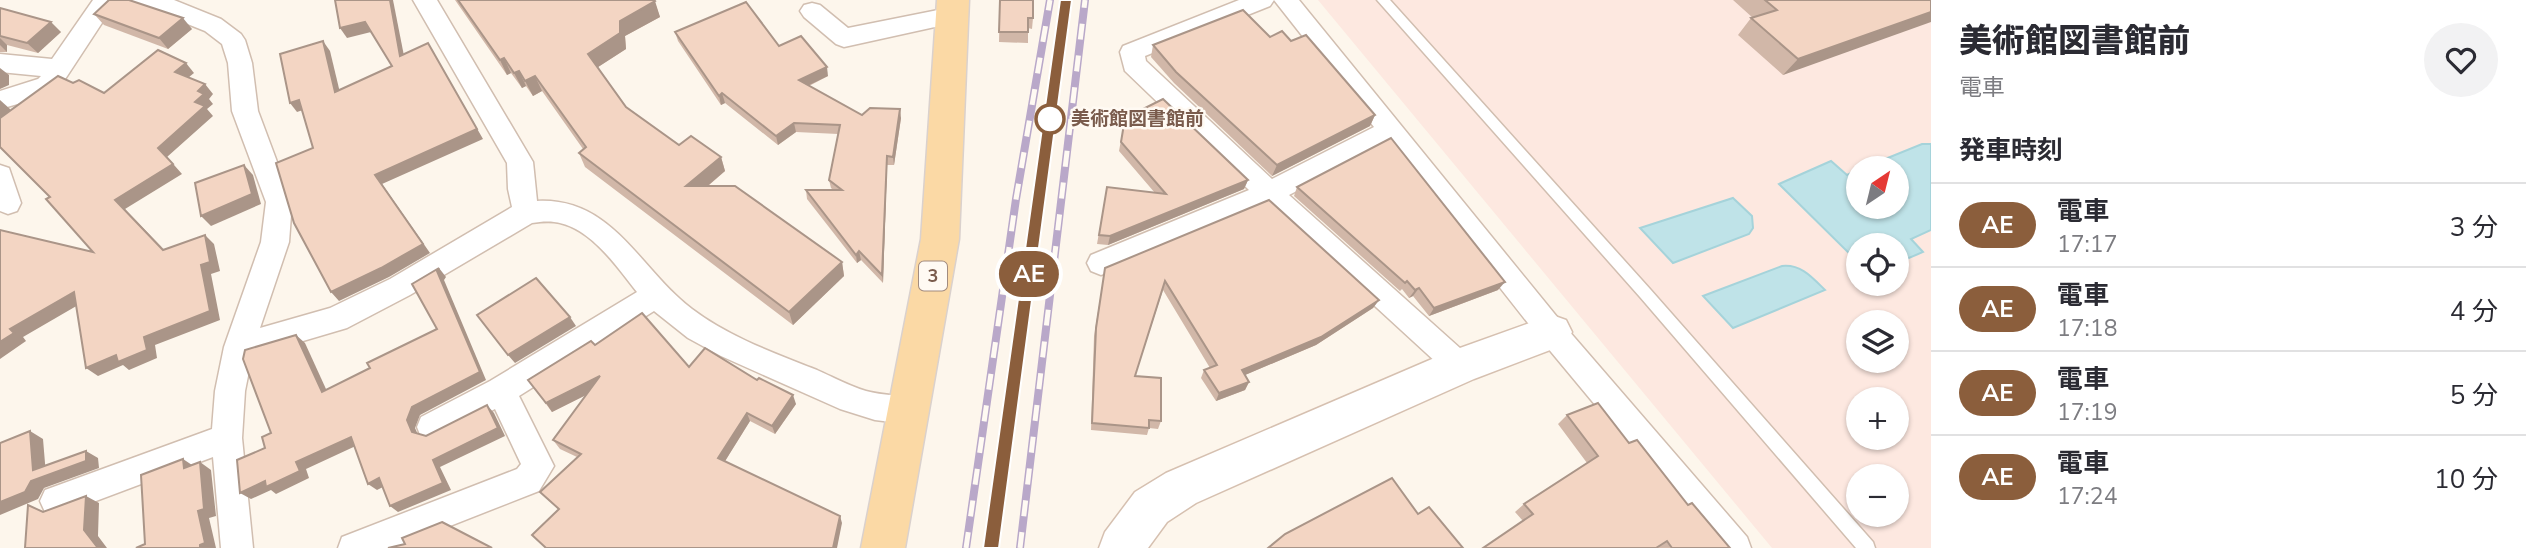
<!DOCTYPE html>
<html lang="ja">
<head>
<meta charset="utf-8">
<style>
	:root { --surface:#fff; --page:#f2f2f3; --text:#2b2b33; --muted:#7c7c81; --line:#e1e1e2 }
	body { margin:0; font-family:"Nunito Sans","Noto Sans JP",sans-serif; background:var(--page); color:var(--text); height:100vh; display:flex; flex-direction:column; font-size:26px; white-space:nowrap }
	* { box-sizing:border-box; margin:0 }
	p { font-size:23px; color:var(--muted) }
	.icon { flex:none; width:38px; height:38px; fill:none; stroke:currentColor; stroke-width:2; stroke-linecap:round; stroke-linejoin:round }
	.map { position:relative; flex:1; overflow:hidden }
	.details { display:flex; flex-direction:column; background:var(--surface); width:595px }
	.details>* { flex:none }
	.badge { padding:0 14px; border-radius:23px; font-size:24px; line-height:46px }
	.needle { width:46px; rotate:35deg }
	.fabs { position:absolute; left:1846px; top:156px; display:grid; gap:14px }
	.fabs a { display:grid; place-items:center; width:63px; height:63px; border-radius:50%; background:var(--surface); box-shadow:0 2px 5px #0004; font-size:35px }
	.map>.badge { position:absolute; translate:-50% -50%; box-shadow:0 0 0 4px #fff }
	h2 { padding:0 28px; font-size:26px; line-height:63px }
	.round { display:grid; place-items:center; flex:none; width:74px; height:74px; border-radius:37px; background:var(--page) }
	.overview { display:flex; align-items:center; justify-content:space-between; height:119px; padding:0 28px }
	h1 { font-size:33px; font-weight:800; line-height:52px }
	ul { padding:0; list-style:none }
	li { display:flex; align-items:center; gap:21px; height:84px; padding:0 28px; border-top:2px solid var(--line) }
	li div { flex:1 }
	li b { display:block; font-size:26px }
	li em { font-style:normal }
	li .badge { min-width:77px; font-weight:700; text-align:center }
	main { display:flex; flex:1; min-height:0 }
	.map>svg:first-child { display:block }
	.commercial { fill:#fde8e0; fill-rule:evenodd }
	.water { fill:#bfe3e8; stroke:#a5d3da; stroke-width:2 }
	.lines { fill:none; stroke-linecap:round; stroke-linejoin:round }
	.lane-casing { stroke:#d1beb0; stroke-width:3 }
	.street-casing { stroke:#d1beb0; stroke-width:3 }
	.secondary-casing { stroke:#d6c0b0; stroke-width:3 }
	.primary-casing { stroke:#dad1cd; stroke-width:3 }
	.lane { fill:#fff; fill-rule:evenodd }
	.street { fill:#fff; fill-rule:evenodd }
	.secondary { fill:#fff; fill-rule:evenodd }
	.primary { fill:#fbd9a5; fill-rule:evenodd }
	.rail-casing { stroke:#b9a8c9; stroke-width:8 }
	.rail { stroke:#fffaf3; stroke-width:5; stroke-dasharray:16; stroke-linecap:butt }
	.wall { fill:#d1b7a8 }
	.shaded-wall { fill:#aa9588 }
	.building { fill:#f3d5c3; stroke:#aa9588; stroke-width:2 }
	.line { fill:#8b5e3c; stroke:#fff; stroke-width:2 }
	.stop-dot { fill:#fff; stroke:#8b5e3c; stroke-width:3.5 }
	.labels { text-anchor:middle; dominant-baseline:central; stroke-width:5; stroke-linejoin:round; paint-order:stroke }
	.shield { fill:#fffaf3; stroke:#a28b7f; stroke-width:2 }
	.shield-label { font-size:18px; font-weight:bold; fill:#7a5c4d }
	.stop-label { font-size:19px; font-weight:bold; fill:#7a5c4d; stroke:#fffaf3; text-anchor:start }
</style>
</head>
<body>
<main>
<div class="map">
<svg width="1931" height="548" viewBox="0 0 1931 548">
	<rect width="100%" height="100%" fill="#fdf6ec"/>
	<path class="commercial" d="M1318 0H1931V548H1772ZM1858 168H1897V206H1858ZM1858 245H1897V284H1858ZM1858 322H1897V360H1858ZM1858 399H1897V438H1858ZM1858 476H1897V514H1858Z"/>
	<g class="water">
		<path d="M1922 144H1931V230L1911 239 1923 252 1897 263V245H1858V262L1779 184 1831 161 1847 175 1858 170V206H1897V168H1863Z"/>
		<path d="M1733 198 1752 216 1753 228 1749 234 1673 263 1640 228Z"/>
		<path d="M1782 266C1801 264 1812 277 1825 290L1733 328 1703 296Z"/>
	</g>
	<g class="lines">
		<g class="lane-casing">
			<path id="lane" d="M1377 0H1390L1650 289 1873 542 1875 548H1856L1640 297Z"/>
		</g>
		<g class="street-casing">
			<g id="street">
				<path d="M93 0H117L56 93 0 109V91L38 79 41 76 0 72V54L52 59Z"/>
				<path d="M129 0H174L221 19 241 34 245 40 252 63 258 111 292 202 289 242 260 328 330 308 390 279 512 207 508 189 507 163 413 0H437L533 162 537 201C613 197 640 270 692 309 729 337 774 353 817 370 833 377 849 386 866 391 883 396 901 394 918 400L922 410 918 420 907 424 875 420 840 409 721 356 688 338 654 311 519 396 554 466 539 491 394 548H338L342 537 517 469 521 464 495 409 432 441 421 437 417 427 421 417 490 381 637 292C617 267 590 226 554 222 547 221 539 222 532 223L410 295 347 328 252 356 245 391 242 438 253 548H221L213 457 56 516 45 512 40 501 45 490 212 429 215 391 224 347 261 242 266 202 232 111 228 63 222 44 205 31 160 13 133 6Z"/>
				<path d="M1239 0H1274L1270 6 1145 56 1146 61 1272 179 1374 127 1274 0H1299L1562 323 1747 537 1751 548H1714L1542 341 1387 144 1289 195 1470 357 1475 366 1470 375 1460 379 1450 375 1266 206 1111 271 1101 275 1091 271 1087 263 1091 255 1249 190 1125 71 1120 52 1123 46Z"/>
				<path d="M812 3 820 5 848 28 953 7 961 9 965 15 961 21 953 23 844 47 836 44 804 17 800 11 804 5Z"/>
				<path d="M0 165 9 168 21 203 17 211 8 214 0 211Z"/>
			</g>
		</g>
		<g class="secondary-casing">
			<path id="secondary" d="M1552 315 1566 320 1572 332 1566 344 1474 379 1196 503 1167 522 1148 548H1099L1105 532 1135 492 1166 473 1446 353Z"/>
		</g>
		<g class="primary-casing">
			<path id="primary" d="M937 0H969L959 239 905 548H861L921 239Z"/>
		</g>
		<use href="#lane" class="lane"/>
		<use href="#street" class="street"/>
		<use href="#secondary" class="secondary"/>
		<use href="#primary" class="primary"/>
		<g class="rail-casing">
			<g id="rail">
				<path d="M966 548 1016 199 1050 0"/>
				<path d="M991 548 1066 0"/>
				<path d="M1020 548 1085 0"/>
			</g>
		</g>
		<use href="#rail" class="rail"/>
	</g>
	<g class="wall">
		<path d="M455 0H654L660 17 625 36 626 49 598 67 626 107 679 145 721 157 725 171 708 186 842 262 844 276 793 325 585 167 579 153 583 149 542 91 533 96 526 86 522 88 511 73 507 75Z"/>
		<path d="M1000 0 1033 18 1032 29 1028 28V43L999 42Z"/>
		<path d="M1733 0H1931L1783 75 1738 35 1751 18H1753Z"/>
		<path d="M0 8 61 32 38 53 7 45V52H0Z"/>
		<path d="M94 14 192 29 168 49 104 25Z"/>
		<path d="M675 32 779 46 828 76 809 86 862 115 901 118 894 165H887L883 283 861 260 857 263 807 199 806 190H833L831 188 829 180 838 134 796 132 778 145 725 103 721 105 678 41Z"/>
		<path d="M1270 37 1291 41 1375 115 1370 126 1272 176 1174 83 1151 57 1153 45Z"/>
		<path d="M1125 118 1248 180 1244 189 1108 245 1097 244 1107 187 1155 193 1119 151Z"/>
		<path d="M1297 187 1498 290 1429 316 1413 296 1409 298 1402 289 1400 291 1294 196Z"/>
		<path d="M1105 268 1379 300 1373 308 1316 345 1245 375 1249 382 1245 390 1216 401 1201 378 1204 370 1210 368 1163 290 1135 376 1161 421 1158 429 1149 428 1147 435 1091 430 1094 336Z"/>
		<path d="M595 345 689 367 796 404 775 434 750 421 725 461 842 523 559 510 540 492 577 457 560 449 553 440 586 395 552 412 528 380Z"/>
		<path d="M1567 415 1629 443 1730 548H1483L1523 521 1515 512 1524 504 1587 463 1558 424Z"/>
	</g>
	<g class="shaded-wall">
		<path d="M390 0H393L406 66 400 56Z"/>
		<path d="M655 1 660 17 625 36 626 49 595 69 588 54 620 21Z"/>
		<path d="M1931 12V22L1783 75 1798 59Z"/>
		<path d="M183 18 192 29 168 49 159 38Z"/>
		<path d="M51 22 61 32 38 53 27 43Z"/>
		<path d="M365 22 371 32 347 38 340 28Z"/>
		<path d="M0 38 7 45V52L0 45Z"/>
		<path d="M323 41 330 51 342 101 335 92Z"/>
		<path d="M428 43 483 139 382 184 430 253 389 277 339 301 331 292 375 175Z"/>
		<path d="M504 58 511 73 507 75 500 60Z"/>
		<path d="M186 63 194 73 183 82 175 72Z"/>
		<path d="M827 67 828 76 801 89 799 80Z"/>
		<path d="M0 68 9 75V85L0 89Z"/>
		<path d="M519 71 526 86 522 88 514 73Z"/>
		<path d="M535 76 542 91 533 96 525 81Z"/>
		<path d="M205 84 213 94 209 99 213 104 207 109 213 116 167 157 182 174 125 209 173 259 115 200 195 102 198 91Z"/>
		<path d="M722 93 725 103 721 105 719 96Z"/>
		<path d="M0 100 10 109 11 128 0 118Z"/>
		<path d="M299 100 306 109 297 112 290 103Z"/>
		<path d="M900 109 901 118 894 165 893 157Z"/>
		<path d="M1375 115 1370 126 1272 176 1277 165Z"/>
		<path d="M794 123 796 132 778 145 776 136Z"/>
		<path d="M887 156V165L883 283 882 275Z"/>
		<path d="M721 157 725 171 691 200 686 186Z"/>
		<path d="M244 165 253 175 261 204 211 226 201 216Z"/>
		<path d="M1248 180 1244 189 1108 245 1110 236Z"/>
		<path d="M205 235 214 244 220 271 211 274 220 320 155 345 157 358 129 370 123 365 98 376 86 368 144 337 201 265Z"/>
		<path d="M859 251 861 260 857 263 856 255Z"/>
		<path d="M842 262 844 276 793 325 789 312Z"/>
		<path d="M439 268 446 277 444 280 486 380 420 415 415 428 420 439 412 432 407 420 412 407 480 372 437 271Z"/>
		<path d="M1505 282 1498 290 1429 316 1434 308Z"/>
		<path d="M1419 288 1413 296 1409 298 1415 290Z"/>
		<path d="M74 292 85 301 23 337 26 341 0 359V342L10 329Z"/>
		<path d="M1379 300 1373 308 1316 345 1238 378 1242 370Z"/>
		<path d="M570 317 576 326 515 363 508 355Z"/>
		<path d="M296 335 305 343 331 400 322 392Z"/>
		<path d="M600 376 606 385 552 412 546 403Z"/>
		<path d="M1249 382 1245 390 1216 401 1219 393Z"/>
		<path d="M793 395 796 404 775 434 772 426Z"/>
		<path d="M487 405 494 413 505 436 440 467 451 490 398 512 390 506Z"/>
		<path d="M747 413 750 421 722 466 718 458Z"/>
		<path d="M30 431 43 439 46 475 86 451 98 458 99 468 44 488 38 499 0 515V502L33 470Z"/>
		<path d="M351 437 360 444 306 469 309 478 276 494 271 490 251 499 240 493 296 462Z"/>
		<path d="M183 459 195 467 184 468Z"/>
		<path d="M200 462 211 470 216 516 209 518 216 548H200L198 511Z"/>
		<path d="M379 478 387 485 377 490 368 484Z"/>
		<path d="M86 496 99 503 98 536 107 548H98L84 530Z"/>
		<path d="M840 516 842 523 837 548H833Z"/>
	</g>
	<g class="building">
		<path d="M109 0H129L183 18 159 38 94 14Z"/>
		<path d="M335 0H390L400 56 428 43 477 129 375 175 423 244 381 268 331 292 294 223 276 163 313 148 299 100 290 103 280 54 323 41 335 92 392 66 365 22 340 28Z"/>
		<path d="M458 0H654L655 1 620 21V33L588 54 626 107 679 145 691 136 721 157 686 186H735L842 262 789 312 579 153 586 147 535 76 525 81 519 71 514 73 504 58 500 60Z"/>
		<path d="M1000 0H1033V18H1028V32H999Z"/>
		<path d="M1765 0H1931V12L1798 59 1751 18 1777 10Z"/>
		<path d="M746 2 779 46 801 36 827 67 799 80 862 115 870 108 900 109 893 157 887 156 882 275 859 251 856 255 806 190H842L829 180 840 125 794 123 776 136 722 93 719 96 675 32Z"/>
		<path d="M0 8 51 22 27 43 0 36Z"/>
		<path d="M1243 10 1270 37 1282 31 1291 41 1306 35 1375 115 1277 165 1176 72 1153 45Z"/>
		<path d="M158 50 186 63 175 72 205 84 198 91 204 94 195 102 205 106 158 148 173 164 115 200 163 250 205 235 210 262 201 265 210 311 144 337 147 350 118 362 116 355 86 368 74 292 10 329 14 333 0 342V230L93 252 46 199 50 197 0 147V111V118L58 76 73 83 79 80 104 93Z"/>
		<path d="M1163 99 1248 180 1110 236 1099 235 1107 187 1166 194 1121 142 1125 118Z"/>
		<path d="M1391 138 1505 282 1434 308 1419 288 1415 290 1407 281 1405 283 1297 187Z"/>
		<path d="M244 165 252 194 201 216 195 183Z"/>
		<path d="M1269 200 1379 300 1321 337 1242 370 1249 382 1219 393 1204 370 1217 365 1165 281 1135 376 1161 378V421L1149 420V428L1092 423 1096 328 1105 268Z"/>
		<path d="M439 268 437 271 480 372 412 407 407 420 412 432 426 436 487 405 498 428 433 460 443 483 390 506 379 478 368 484 351 437 296 462 300 471 266 487 265 481 240 493 237 460 265 448 262 437 271 433 243 359 245 350 296 335 322 392 370 368 367 363 437 329 412 284Z"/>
		<path d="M536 278 570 317 508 355 477 315Z"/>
		<path d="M642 313 689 367 705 348 757 380 759 378 793 395 772 426 747 413 718 458 840 516 833 548H546L532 535 559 509 540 492 581 454 553 440 600 376 546 403 528 380 591 341 595 345Z"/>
		<path d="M1598 403 1629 443 1637 440 1688 505 1692 503 1730 548H1672L1667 541 1656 548H1483L1533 514 1524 504 1598 456 1567 415Z"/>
		<path d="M30 431 33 470 86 451V461L31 481 25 492 0 502V443Z"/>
		<path d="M183 459 184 468 200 462 204 509 198 511 205 543 200 545V548H136L145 544 141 475Z"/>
		<path d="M1392 478 1418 514 1429 507 1463 548H1268L1285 534Z"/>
		<path d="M86 496 84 530 98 548H25L28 505 43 512Z"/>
		<path d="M442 522 492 548H388L405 544 402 538Z"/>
	</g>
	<path class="line" d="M1060 0H1072L999 548H983Z"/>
	<circle class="stop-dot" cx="1050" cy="119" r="14"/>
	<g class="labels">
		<rect class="shield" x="919" y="261.5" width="28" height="29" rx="5"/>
		<g class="shield-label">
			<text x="933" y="276">3</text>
		</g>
		<g class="stop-label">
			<text x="1071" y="119">美術館図書館前</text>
		</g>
	</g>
</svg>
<div class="fabs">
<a><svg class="needle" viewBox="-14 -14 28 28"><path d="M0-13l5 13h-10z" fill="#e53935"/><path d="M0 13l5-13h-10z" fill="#7c7c81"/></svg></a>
<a><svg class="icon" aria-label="locate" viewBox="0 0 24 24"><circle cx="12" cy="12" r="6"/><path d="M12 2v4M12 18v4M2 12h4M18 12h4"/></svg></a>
<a><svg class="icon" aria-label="layers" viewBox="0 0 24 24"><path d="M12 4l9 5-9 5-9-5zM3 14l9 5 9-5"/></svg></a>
<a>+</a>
<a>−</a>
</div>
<b class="badge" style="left:1029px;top:274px;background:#8b5e3c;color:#fff">AE</b>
</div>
<section class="details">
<div class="overview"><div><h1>美術館図書館前</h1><p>電車</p></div><a class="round"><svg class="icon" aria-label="heart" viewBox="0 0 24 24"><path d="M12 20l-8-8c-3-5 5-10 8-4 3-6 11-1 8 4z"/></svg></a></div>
<h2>発車時刻</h2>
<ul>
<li><span class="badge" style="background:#8b5e3c;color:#fff">AE</span><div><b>電車</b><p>17:17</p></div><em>3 分</em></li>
<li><span class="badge" style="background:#8b5e3c;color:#fff">AE</span><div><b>電車</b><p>17:18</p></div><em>4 分</em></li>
<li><span class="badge" style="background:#8b5e3c;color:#fff">AE</span><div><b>電車</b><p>17:19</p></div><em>5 分</em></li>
<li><span class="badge" style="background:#8b5e3c;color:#fff">AE</span><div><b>電車</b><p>17:24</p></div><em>10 分</em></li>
</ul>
</section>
</main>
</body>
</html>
